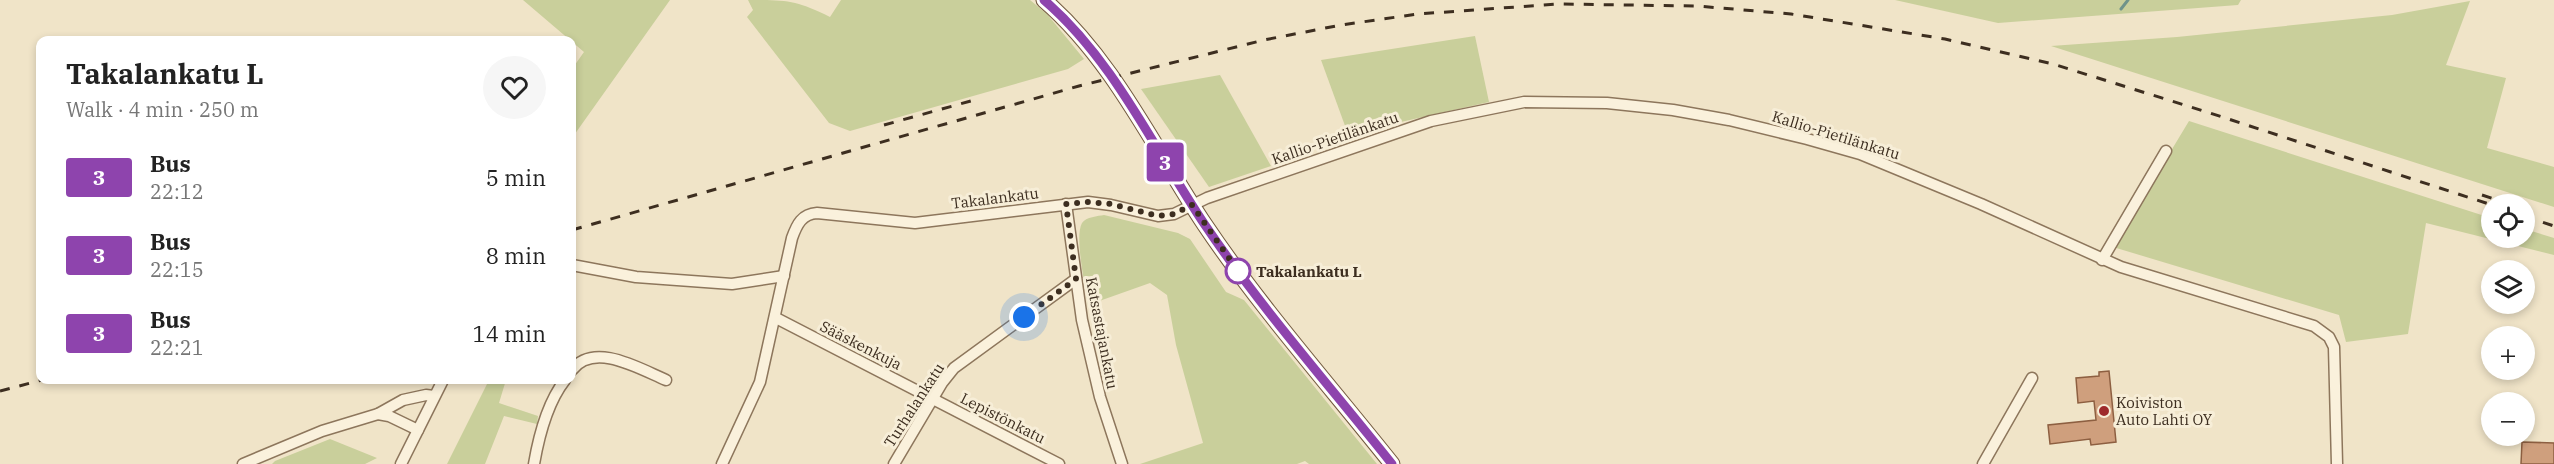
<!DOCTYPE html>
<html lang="en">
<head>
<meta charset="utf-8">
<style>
	:root { --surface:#fff; --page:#f6f6f6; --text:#222; --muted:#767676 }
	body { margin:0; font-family:"IBM Plex Serif",serif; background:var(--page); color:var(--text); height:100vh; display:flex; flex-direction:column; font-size:22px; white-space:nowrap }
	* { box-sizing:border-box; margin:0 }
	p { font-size:20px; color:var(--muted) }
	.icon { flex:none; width:33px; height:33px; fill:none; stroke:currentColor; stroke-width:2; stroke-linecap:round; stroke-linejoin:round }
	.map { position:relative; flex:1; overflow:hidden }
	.sheet { position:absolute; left:36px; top:36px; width:540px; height:348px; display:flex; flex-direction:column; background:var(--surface); border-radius:12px; box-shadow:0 3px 9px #0003 }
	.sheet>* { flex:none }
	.badge { padding:0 12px; border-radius:4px; font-size:21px; line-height:39px }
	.tools { position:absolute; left:2481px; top:194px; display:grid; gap:12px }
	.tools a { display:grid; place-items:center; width:54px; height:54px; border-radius:50%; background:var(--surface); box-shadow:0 3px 9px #0003; font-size:30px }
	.you { position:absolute; width:30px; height:30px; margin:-15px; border:4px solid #fff; border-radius:50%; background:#1a73e8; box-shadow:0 0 0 9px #1a73e833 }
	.map>.badge { position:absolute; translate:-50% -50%; box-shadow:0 0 0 3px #fff }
	.round { display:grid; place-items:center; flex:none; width:63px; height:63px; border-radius:32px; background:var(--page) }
	.overview { display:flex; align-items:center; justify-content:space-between; height:102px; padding:0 30px }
	h1 { font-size:28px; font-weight:700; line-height:45px }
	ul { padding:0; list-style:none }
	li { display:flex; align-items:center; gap:18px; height:78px; padding:0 30px }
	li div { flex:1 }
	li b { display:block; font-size:22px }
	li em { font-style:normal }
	li .badge { min-width:66px; font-weight:700; text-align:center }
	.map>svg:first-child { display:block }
	.green { fill:#c9cf9b }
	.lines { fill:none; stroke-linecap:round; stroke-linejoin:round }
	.stream { stroke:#6f938a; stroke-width:3 }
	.building { fill:#cf9f7d; stroke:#8d5f41; stroke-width:1.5 }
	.street-casing { stroke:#8d765c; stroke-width:13 }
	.secondary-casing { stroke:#6f573f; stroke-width:17 }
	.street { stroke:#faf1dc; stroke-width:10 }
	.secondary { stroke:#faf1dc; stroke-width:15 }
	.rail { stroke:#3d2e20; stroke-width:3; stroke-dasharray:10 10; stroke-linecap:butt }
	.line-casing { stroke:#fff; stroke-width:14 }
	.line { stroke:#8e44ad; stroke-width:9 }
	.walk { stroke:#3d2e20; stroke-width:6; stroke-dasharray:0 10.8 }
	.stop-dot { fill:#fff; stroke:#8e44ad; stroke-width:3 }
	.poi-dot { fill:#9e2a2b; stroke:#f7eed8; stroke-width:2 }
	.labels { text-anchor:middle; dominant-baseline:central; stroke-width:6; stroke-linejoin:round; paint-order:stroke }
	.street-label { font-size:15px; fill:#3d2e20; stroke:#f7eed8 }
	.stop-label { font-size:15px; font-weight:bold; fill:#3d2e20; stroke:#f7eed8; text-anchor:start }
	.poi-label { font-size:15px; fill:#3d2e20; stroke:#f7eed8; text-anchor:start }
</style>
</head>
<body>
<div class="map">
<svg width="2554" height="464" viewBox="0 0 2554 464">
	<rect width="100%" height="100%" fill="#f0e4c8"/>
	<g class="green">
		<path d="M523 0H670L572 138V69L584 52Z"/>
		<path d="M748 0C786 0 796 0 830 17L841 0H1030L1047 14 1084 59 1068 69 850 131 829 123 747 17 753 10Z"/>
		<path d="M1895 0H2241L2238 5 1998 23Z"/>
		<path d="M2470 1 2446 65 2506 78 2487 148 2554 167V207L2051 46 2177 37 2392 15Z"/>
		<path d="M1475 36 1489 102 1348 134 1321 60Z"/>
		<path d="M1220 75 1271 166 1209 187 1141 89Z"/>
		<path d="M2189 121 2491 218 2492 237H2524L2525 229 2554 238V255L2426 223 2408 334 2346 342 2339 315 2113 247Z"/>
		<path d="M1104 215 1178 233 1190 239 1226 292 1244 300 1377 464H1309L1305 461 1297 464H1140L1203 443 1176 345 1167 295 1150 283 1088 305C1086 287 1074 238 1082 223 1086 217 1098 216 1104 215Z"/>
		<path d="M489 380H506L499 403 538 416 537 424 504 416 485 464H447Z"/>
		<path d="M330 439 377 458 365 464H272L275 461Z"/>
	</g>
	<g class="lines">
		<path class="stream" d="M2121 9 2128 0"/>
	</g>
	<g class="building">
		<path d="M2109 371 2116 442 2091 445 2090 439 2050 444 2048 425 2096 420 2094 401 2078 403 2076 378 2099 376V372Z"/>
		<path d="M2522 442 2554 443V464H2521Z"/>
	</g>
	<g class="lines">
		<g class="street-casing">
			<g id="street">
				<path d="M1066 204 1082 320 1100 397 1122 464"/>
				<path d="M2102 260 2166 151"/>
				<path d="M572 265 636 277 732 284 784 276"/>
				<path d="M776 318 1059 464"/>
				<path d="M572 370C594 341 640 369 666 380"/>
				<path d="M378 414 389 416 418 430"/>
				<path d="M243 464 322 431 378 414 403 400 426 395 434 396"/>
				<path d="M401 464 443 380"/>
				<path d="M534 464C539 435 547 403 565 380"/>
				<path d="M722 464 760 382 792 238C797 224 802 214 817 213L915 223 1088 202 1111 205 1158 216 1174 214 1207 198 1431 121 1524 102 1607 103 1673 110 1729 120 1807 139 1860 154 1981 204 2121 267 2314 326 2329 337 2334 347 2337 464"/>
				<path d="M894 464 942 383 954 368 1076 279"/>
				<path d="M1983 464 2032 378"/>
			</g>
		</g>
		<g class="secondary-casing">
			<path id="secondary" d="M1044 0C1113 59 1155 150 1205 225 1260 307 1330 386 1392 464"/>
		</g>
		<use href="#street" class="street"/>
		<use href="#secondary" class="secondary"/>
		<g class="rail">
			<path d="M884 125 978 99"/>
			<path d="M2482 195 2509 204"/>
			<path d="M2524 216 2554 226"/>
			<path d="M572 230 1079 86 1264 40 1341 25 1418 14 1558 4 1697 6 1791 14 1945 39 2053 64 2210 113 2492 205"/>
			<path d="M0 391 42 380"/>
		</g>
	</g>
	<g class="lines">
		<g class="line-casing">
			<path id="line" d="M1044 0C1114 60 1154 149 1205 225 1261 308 1329 385 1392 464"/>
		</g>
		<use href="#line" class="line"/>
		<path class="walk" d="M1024 317 1076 279 1066 204 1088 202 1111 204 1158 216 1174 214 1192 205 1238 271"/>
	</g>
	<circle class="stop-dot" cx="1238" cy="271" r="12"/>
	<circle class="poi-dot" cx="2104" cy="411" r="6"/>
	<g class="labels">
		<g class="street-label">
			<text transform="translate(1836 135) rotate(17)">Kallio-Pietilänkatu</text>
			<text transform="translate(1335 138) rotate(-19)">Kallio-Pietilänkatu</text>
			<text transform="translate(995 198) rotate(-7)">Takalankatu</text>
			<text transform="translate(1102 333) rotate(79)">Katsastajankatu</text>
			<text transform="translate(861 345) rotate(27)">Sääskenkuja</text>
			<text transform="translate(914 405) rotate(-57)">Turhalankatu</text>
			<text transform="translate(1003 418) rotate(27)">Lepistönkatu</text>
		</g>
		<g class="stop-label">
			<text x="1256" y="271">Takalankatu L</text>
		</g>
		<g class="poi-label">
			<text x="2116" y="402">Koiviston<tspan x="2116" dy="17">Auto Lahti OY</tspan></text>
		</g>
	</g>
</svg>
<div class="tools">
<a><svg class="icon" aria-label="locate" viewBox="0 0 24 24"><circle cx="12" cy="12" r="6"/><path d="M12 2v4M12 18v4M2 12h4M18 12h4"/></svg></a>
<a><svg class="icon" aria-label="layers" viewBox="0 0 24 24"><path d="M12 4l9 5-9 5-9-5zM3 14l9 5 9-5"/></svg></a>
<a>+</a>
<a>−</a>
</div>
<div class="you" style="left:1024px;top:317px"></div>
<b class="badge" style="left:1165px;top:162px;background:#8e44ad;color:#fff">3</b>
<section class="sheet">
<div class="overview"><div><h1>Takalankatu L</h1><p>Walk · 4 min · 250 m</p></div><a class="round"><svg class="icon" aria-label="heart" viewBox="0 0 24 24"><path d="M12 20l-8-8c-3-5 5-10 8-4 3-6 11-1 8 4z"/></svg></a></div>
<ul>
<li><span class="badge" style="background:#8e44ad;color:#fff">3</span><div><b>Bus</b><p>22:12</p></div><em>5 min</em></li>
<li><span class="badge" style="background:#8e44ad;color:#fff">3</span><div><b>Bus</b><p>22:15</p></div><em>8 min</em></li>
<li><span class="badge" style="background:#8e44ad;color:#fff">3</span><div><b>Bus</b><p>22:21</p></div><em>14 min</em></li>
</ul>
</section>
</div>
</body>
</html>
